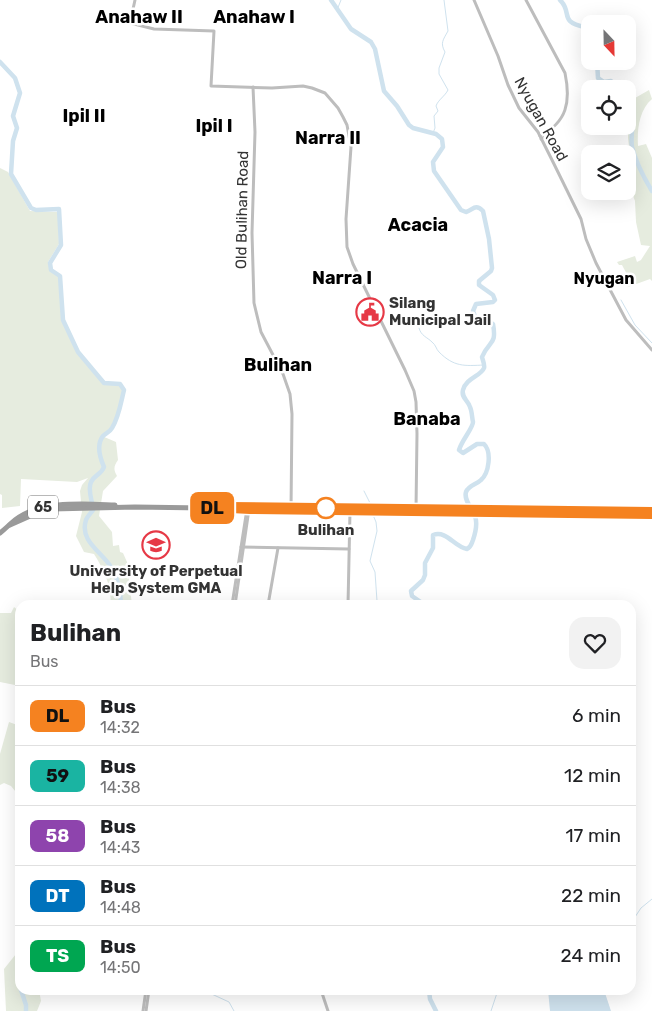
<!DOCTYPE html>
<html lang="en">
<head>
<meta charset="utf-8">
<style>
	:root { --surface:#fff; --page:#f2f2f2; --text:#202124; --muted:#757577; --line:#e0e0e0 }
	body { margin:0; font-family:Rubik,sans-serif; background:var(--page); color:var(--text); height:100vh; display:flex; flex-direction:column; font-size:19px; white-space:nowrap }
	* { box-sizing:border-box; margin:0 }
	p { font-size:16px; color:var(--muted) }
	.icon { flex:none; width:28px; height:28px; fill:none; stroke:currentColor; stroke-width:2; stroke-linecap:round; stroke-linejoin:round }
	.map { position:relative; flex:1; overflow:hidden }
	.drawer { position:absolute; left:15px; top:600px; width:621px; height:395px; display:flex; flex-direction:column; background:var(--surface); border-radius:15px; box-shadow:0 5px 20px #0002 }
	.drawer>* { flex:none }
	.badge { padding:0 10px; border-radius:8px; font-size:18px; line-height:32px }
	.needle { width:32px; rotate:158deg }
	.fabs { position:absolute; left:581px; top:15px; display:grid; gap:10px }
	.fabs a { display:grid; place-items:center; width:55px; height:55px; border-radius:10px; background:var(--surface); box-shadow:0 5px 20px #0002; font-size:25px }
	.map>.badge { position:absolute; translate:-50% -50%; box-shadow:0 0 0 2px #fff }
	.round { display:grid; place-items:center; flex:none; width:52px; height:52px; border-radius:15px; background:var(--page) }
	.headline { display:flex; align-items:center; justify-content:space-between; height:85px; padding:0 15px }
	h1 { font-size:24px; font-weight:700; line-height:38px }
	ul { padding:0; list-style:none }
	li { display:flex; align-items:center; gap:15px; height:60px; padding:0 15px; border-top:1px solid var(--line) }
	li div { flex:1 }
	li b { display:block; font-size:19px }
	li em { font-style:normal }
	li .badge { min-width:55px; font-weight:700; text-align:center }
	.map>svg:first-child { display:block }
	.green { fill:#e6ecdf }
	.water { fill:#cfe2ee }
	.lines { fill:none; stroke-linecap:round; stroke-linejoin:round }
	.stream { stroke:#cfe2ee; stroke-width:1 }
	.river { stroke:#cfe2ee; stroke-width:4.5 }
	.secondary { stroke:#bdbdbd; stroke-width:3 }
	.highway { stroke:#9a9a9a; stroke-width:5 }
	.line-casing { stroke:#fff; stroke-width:11 }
	.line { stroke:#f58220; stroke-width:8 }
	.stop-dot { fill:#fff; stroke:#f58220; stroke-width:2.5 }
	.labels { text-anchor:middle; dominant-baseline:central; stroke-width:5; stroke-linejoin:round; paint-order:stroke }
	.shield { fill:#fff; stroke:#707070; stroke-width:1 }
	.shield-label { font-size:14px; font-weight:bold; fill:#333 }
	.street-label { font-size:15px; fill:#333; stroke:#fff }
	.poi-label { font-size:15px; font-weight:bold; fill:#333; stroke:#fff; text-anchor:start }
	.stop-label { font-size:15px; font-weight:bold; fill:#333; stroke:#fff }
	.neighbourhood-label { font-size:16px; font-weight:bold; fill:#000; stroke:#fff }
	.quarter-label { font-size:18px; font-weight:bold; fill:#000; stroke:#fff }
</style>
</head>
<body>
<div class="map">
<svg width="652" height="1011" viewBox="0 0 652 1011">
	<rect width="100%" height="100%" fill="#fff"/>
	<g class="green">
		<path d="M649 90 652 99C639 110 637 130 638 146L646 144 652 158V281L650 279 628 287 626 282 630 280 622 265H619L617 262 635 256 637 262 641 260 650 246 641 245 636 222 635 201 629 185 628 173 633 163 630 156 628 138V102Z"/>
		<path d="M0 168 8 172 30 211 58 212 59 244 48 262 50 271 59 276 62 321 77 352 104 384 119 385 123 390C119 407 117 424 102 436L116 442 118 460C114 466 113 469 117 476L103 491 99 516 112 532 113 546 119 545 120 552 123 553 127 562 132 605H110C113 588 103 568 94 554L84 552 76 536 82 512 80 491 82 485 88 478 77 482 21 479 20 506 2 508V495L0 494Z"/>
		<path d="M14 607 20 612V686L0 682V613H11Z"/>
		<path d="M9 722 20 726V797L11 786 4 783 0 785V754Z"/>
		<path d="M20 953V990H39L41 1001 37 1011H6L4 969 16 954Z"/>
	</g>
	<path class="water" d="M548 990H604L611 1011H550Z"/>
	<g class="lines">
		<g class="stream">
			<path d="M337 10 341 0"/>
			<path d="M433 133 435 128 434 116 438 111 436 106C438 100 445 96 448 90L439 74V68L445 52C440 43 443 40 448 31L444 0"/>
			<path d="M621 300 635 325 652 343"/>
			<path d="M419 328C421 336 427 337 432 342 436 345 436 349 439 352 454 367 464 366 484 365"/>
			<path d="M364 491 371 505"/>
			<path d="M373 515 376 522 377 531 370 561 375 572 377 601 386 604H393V605"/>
			<path d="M631 923 641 908 652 899"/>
			<path d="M203 990 229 1002 234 1011"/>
			<path d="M491 1011 498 990"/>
		</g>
		<g class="river">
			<path d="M331 0 351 29 371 42 375 49 384 91 397 106 409 125 413 128 436 134 442 139 443 147 433 162 434 171 461 210 466 212C473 210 475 203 483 211L489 239 492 268 491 271 479 281V285L493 295 495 300 493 302 476 304 473 311 476 319 487 320 493 324C497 346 489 340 482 357 483 361 485 365 484 368 481 376 466 378 463 390 461 398 468 400 470 407 472 411 472 418 473 422 473 428 462 440 459 450L463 453 477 444H484C492 452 489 473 481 480 476 485 469 485 466 492 463 501 476 512 476 521 477 528 475 534 473 540 471 545 471 547 467 549 454 547 447 530 433 535V548L425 563V575L423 580 411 591 412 596 425 605"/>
			<path d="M560 0C573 12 558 22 585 27L590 41"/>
			<path d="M597 61 598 78 604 82 611 81 619 89"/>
			<path d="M0 62 15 78 20 93 13 116 17 128 13 141 11 174 31 208 36 210 59 209 61 245 50 263 51 270 60 276 63 320 78 352 104 383 120 384 124 390C121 402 119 417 112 428 110 432 106 433 103 436 96 445 100 458 104 467 101 475 94 475 91 482 87 490 93 502 93 510 91 513 87 517 86 520 79 541 102 552 111 567 118 579 121 591 121 605"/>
			<path d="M628 103 632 106C635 119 630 134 632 147 636 162 644 178 652 191"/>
			<path d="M21 990 26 1005V1011"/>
			<path d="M429 990 430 999 436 1011"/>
		</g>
		<g class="secondary">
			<path d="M135 0 130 23 154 29 214 31 211 86 272 88 303 86 312 88 325 93 338 108 343 117 347 125 351 147 346 219 347 247 353 264 405 370 414 391 416 402 417 434 416 509"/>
			<path d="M474 0 498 56 508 85 519 108 538 132 554 164 581 219 586 239 596 263 626 320 652 350"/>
			<path d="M526 0 565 73C571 102 567 122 540 136"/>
			<path d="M253 87 255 132 252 233 254 303 261 332 283 374 290 394 292 414 291 510"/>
			<path d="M541 139 550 134 548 131"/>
			<path d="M241 547 349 549"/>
			<path d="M232 605 247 509"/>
			<path d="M235 605 249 509"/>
			<path d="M268 605 278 548"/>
			<path d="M348 605 350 511"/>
			<path d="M321 990 328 1011"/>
			<path d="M143 1011 146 990"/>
			<path d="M146 1011 149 990"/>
		</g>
		<g class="highway">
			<path d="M375 508 652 511"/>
			<path d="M10 525 28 517 52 509 135 507 652 515"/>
			<path d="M0 533C5 529 10 524 15 520 40 500 85 504 115 505"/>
		</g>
	</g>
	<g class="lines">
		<g class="line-casing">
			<path id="line" d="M652 511 227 506 212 508 250 510 652 515"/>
		</g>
		<use href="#line" class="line"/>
	</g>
	<defs>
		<g id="civic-ring" transform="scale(1.4375)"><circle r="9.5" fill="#fff" stroke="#e63946" stroke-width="1.5"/><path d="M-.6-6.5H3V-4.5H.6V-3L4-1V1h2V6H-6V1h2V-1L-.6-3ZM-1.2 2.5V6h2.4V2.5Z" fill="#e63946"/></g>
		<g id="university-ring" transform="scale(1.4375)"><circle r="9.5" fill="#fff" stroke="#e63946" stroke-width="1.5"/><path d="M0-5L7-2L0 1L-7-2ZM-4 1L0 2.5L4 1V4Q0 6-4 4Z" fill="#e63946"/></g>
	</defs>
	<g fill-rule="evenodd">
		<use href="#civic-ring" x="370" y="312"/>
		<use href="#university-ring" x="156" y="545"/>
	</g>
	<circle class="stop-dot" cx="326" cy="508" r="10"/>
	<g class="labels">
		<rect class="shield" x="28" y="495.5" width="30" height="23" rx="4"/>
		<g class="shield-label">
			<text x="43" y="507">65</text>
		</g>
		<g class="street-label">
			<text transform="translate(541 119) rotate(61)">Nyugan Road</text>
			<text transform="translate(242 210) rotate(-89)">Old Bulihan Road</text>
		</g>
		<g class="poi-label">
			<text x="389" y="303">Silang<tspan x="389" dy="17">Municipal Jail</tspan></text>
			<text x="156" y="571" text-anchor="middle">University of Perpetual<tspan x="156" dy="17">Help System GMA</tspan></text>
		</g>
		<g class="stop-label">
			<text x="326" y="530">Bulihan</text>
		</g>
		<g class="neighbourhood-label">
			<text x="604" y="278">Nyugan</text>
		</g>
		<g class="quarter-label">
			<text x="139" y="17">Anahaw II</text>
			<text x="254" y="17">Anahaw I</text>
			<text x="84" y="116">Ipil II</text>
			<text x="214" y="126">Ipil I</text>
			<text x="328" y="138">Narra II</text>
			<text x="418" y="225">Acacia</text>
			<text x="342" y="278">Narra I</text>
			<text x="278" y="365">Bulihan</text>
			<text x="427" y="419">Banaba</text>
		</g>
	</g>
</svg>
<div class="fabs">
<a><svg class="needle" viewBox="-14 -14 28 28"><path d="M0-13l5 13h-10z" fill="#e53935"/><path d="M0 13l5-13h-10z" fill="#757577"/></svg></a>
<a><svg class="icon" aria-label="locate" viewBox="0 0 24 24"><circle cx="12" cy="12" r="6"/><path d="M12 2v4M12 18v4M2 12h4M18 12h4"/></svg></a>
<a><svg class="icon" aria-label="layers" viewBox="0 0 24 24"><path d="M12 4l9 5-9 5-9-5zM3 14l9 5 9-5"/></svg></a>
</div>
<b class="badge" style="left:212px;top:508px;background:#f58220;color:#111">DL</b>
<section class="drawer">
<div class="headline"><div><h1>Bulihan</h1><p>Bus</p></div><a class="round"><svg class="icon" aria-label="heart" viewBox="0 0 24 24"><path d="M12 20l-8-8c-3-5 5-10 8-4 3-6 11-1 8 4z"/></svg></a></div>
<ul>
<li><span class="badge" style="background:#f58220;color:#111">DL</span><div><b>Bus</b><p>14:32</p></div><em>6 min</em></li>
<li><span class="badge" style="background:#1ab4a2;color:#111">59</span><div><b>Bus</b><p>14:38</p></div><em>12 min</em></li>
<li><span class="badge" style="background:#8e44ad;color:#fff">58</span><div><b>Bus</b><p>14:43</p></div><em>17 min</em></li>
<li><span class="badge" style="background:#0072bc;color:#fff">DT</span><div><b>Bus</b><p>14:48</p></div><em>22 min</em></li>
<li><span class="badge" style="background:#00a651;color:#fff">TS</span><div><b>Bus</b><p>14:50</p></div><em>24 min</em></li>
</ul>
</section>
</div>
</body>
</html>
